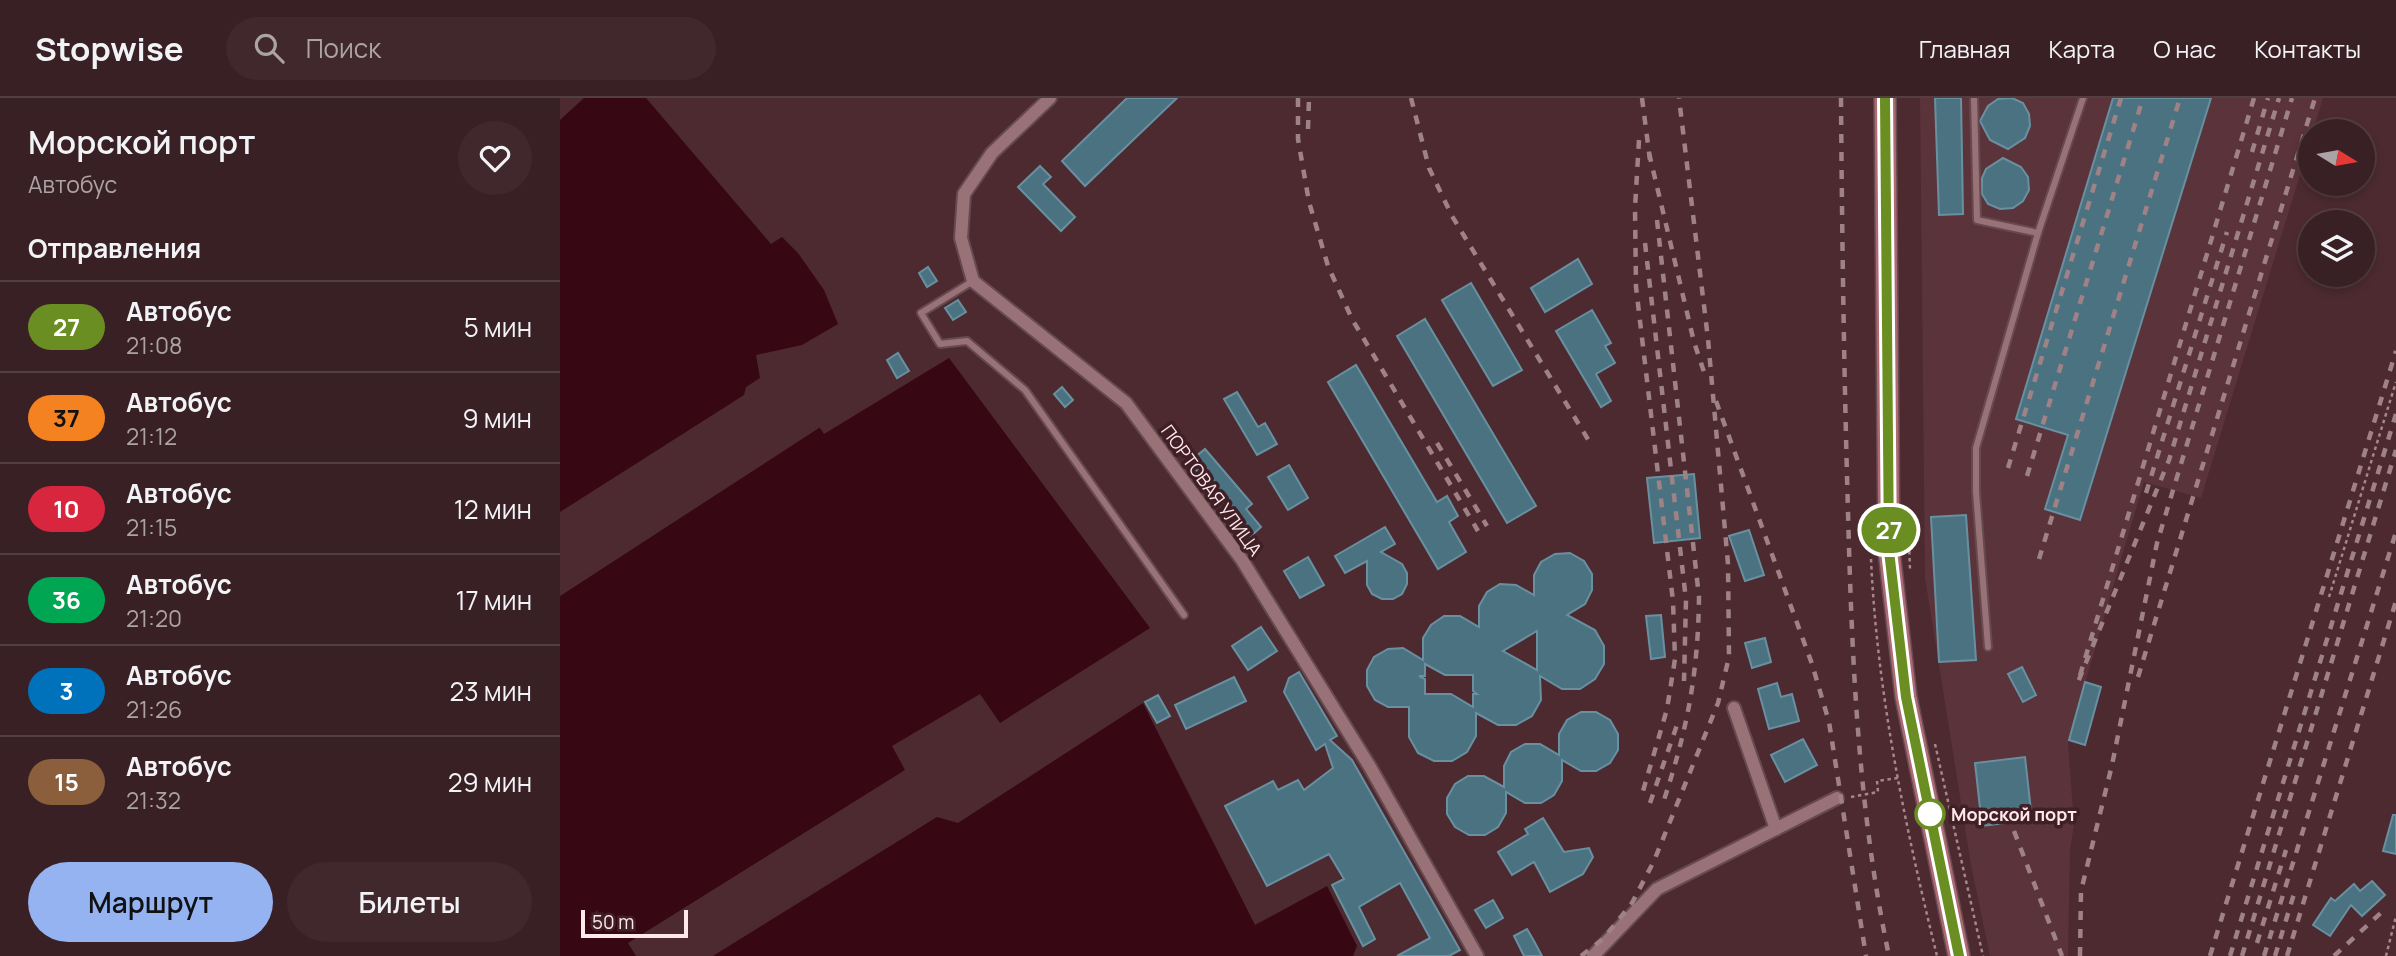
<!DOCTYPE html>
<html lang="ru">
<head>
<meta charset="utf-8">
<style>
	:root { --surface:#392024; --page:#40282c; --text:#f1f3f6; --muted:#aba3a6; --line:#533e41; --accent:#95b2f1 }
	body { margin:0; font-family:Manrope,sans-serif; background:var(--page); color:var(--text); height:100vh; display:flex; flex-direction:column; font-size:26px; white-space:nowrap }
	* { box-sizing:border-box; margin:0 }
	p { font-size:23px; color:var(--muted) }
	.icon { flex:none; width:38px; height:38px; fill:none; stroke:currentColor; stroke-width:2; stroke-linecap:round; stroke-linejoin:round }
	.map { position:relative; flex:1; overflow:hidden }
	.sheet { display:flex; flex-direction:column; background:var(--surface); width:560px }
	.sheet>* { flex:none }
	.badge { padding:0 14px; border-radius:23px; font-size:24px; line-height:46px }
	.needle { width:46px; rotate:101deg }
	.controls { position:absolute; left:1738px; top:21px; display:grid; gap:14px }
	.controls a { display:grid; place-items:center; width:77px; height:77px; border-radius:50%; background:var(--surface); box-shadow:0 4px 10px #0003,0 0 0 2px var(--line); font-size:35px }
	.scale { position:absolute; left:21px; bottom:18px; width:107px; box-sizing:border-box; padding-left:7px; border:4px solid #fee8eb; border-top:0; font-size:19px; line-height:24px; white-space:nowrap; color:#fee8eb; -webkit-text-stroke:5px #402026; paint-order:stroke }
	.map>.badge { position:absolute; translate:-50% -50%; box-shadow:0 0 0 4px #fff }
	h2 { padding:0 28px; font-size:26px; line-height:63px }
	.round { display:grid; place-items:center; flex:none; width:74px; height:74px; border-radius:37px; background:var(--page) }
	.overview { display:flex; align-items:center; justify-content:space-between; height:119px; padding:0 28px }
	h1 { font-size:33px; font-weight:600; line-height:52px }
	.cta { display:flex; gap:14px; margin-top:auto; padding:14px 28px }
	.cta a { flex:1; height:80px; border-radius:42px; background:var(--accent); color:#111; font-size:28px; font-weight:600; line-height:80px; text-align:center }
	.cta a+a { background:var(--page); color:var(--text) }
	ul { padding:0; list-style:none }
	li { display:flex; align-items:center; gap:21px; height:91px; padding:0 28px; border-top:2px solid var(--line) }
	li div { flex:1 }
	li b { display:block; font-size:26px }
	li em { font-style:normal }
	li .badge { min-width:77px; font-weight:700; text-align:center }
	header { display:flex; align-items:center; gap:42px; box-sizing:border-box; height:98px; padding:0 35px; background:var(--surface); border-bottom:2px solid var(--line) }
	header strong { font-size:33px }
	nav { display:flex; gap:38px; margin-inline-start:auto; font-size:24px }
	.search { width:490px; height:63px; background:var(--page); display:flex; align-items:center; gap:18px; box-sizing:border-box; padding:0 24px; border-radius:38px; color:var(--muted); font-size:26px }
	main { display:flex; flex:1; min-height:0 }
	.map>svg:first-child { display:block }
	.built { fill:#5b333a }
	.water { fill:#380714 }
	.pier { fill:#4c2a30 }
	.building { fill:#4b7281; stroke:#6990a0; stroke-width:2; fill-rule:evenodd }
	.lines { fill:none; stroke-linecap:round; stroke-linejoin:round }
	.service-casing { stroke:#664a4f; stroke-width:10 }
	.minor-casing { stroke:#664a4f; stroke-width:16 }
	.trunk-casing { stroke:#664a4f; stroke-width:24 }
	.path { stroke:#a4888d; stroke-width:2.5; stroke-dasharray:3.5 3.5; stroke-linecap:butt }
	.service { stroke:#997277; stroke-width:6 }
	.minor { stroke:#997277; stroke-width:12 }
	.trunk { stroke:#ad6974; stroke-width:21 }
	.rail { stroke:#9e8286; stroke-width:4.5; stroke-dasharray:9 9; stroke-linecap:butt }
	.line-casing { stroke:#fff; stroke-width:16 }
	.line { stroke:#6b8e23; stroke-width:10 }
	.stop-dot { fill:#fff; stroke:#6b8e23; stroke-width:3.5 }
	.labels { text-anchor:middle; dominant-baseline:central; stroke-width:7; stroke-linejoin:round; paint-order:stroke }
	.street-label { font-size:18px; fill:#fee8eb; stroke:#402026 }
	.stop-label { font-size:18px; font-weight:bold; fill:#fee8eb; stroke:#402026; text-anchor:start }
</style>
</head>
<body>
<header>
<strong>Stopwise</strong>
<div class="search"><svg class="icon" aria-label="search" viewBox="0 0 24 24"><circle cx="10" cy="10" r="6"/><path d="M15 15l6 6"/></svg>Поиск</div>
<nav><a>Главная</a><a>Карта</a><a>О нас</a><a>Контакты</a></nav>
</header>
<main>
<section class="sheet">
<div class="overview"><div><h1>Морской порт</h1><p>Автобус</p></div><a class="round"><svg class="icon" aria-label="heart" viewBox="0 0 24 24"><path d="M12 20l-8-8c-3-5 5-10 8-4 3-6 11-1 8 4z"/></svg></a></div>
<h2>Отправления</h2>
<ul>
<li><span class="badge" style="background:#6b8e23;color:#fff">27</span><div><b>Автобус</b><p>21:08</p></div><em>5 мин</em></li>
<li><span class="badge" style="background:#f58220;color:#111">37</span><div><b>Автобус</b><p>21:12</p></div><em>9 мин</em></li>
<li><span class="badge" style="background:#d7263d;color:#fff">10</span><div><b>Автобус</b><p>21:15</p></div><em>12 мин</em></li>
<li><span class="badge" style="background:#00a651;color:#fff">36</span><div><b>Автобус</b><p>21:20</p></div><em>17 мин</em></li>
<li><span class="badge" style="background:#0072bc;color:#fff">3</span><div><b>Автобус</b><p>21:26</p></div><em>23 мин</em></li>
<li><span class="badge" style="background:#8b5e3c;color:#fff">15</span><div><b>Автобус</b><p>21:32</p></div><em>29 мин</em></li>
</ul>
<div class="cta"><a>Маршрут</a><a>Билеты</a></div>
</section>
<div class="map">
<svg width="1836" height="858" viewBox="0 0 1836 858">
	<rect width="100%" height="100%" fill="#4c2a30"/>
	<path class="built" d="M1360 0H1763L1753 33H1750V44L1641 400 1584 384 1562 458 1508 644 1514 727 1510 752 1508 858H1430L1411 767 1365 480Z"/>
	<g class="water">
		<path d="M24 0H86L211 146 222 139 238 155 264 192 278 226 242 247 196 257 200 280 186 289 184 297 0 414V22Z"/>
		<path d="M389 260 590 530 440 625 420 596 332 648 345 672 68 845 76 858H0V498L161 393 256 324 264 336Z"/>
		<path d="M583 605 695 827 767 788 797 848 793 858H153L377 719 398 725Z"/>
	</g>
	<g class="pier">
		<path d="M255 321 262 328 0 498V494L158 391 165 371Z"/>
		<path d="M375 716 151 858H149L151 855Z"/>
	</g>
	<g class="building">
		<path d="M567 0H617L525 88 502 63Z"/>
		<path d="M1375 0H1401L1403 116 1379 117Z"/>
		<path d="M1452 0 1463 5 1469 16 1470 28 1465 40 1448 51 1430 42 1420 23 1428 8 1438 1Z"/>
		<path d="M1553 0H1651L1520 422 1485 411 1508 337 1456 321Z"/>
		<path d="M1443 60 1461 69 1468 79 1469 92 1463 103 1453 110 1440 111 1428 106 1422 96V80L1426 71Z"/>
		<path d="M480 68 491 79 483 86 515 119 501 133 458 89Z"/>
		<path d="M1018 161 1032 186 985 214 971 190Z"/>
		<path d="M368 169 377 183 367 189 359 175Z"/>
		<path d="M911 185 962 272 933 288 882 202Z"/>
		<path d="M398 202 406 214 393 222 385 210Z"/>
		<path d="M1032 212 1051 245 1045 248 1055 265 1036 276 1051 303 1041 309 996 233Z"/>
		<path d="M865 221 976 408 947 425 837 238Z"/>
		<path d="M338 255 349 273 337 280 327 262Z"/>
		<path d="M796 267 877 404 887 398 898 418 889 424 906 454 878 471 768 284Z"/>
		<path d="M502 289 513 302 505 309 494 296Z"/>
		<path d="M677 294 698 329 705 325 717 346 697 357 664 301Z"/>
		<path d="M645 351 692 406 686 411 701 429 691 438 629 364Z"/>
		<path d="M729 367 748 400 728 412 708 379Z"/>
		<path d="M1134 376 1140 440 1094 445 1087 380Z"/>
		<path d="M1406 417 1416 562 1379 564 1371 419Z"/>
		<path d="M825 429 835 446 821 454 842 466 847 475V486L842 496 833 501H822L812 496 807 487V463L785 475 775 458Z"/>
		<path d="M1189 432 1204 477 1185 483 1169 438Z"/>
		<path d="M1010 455 1024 463 1032 476V492L1025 506 1007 517 1035 532 1044 548V566L1035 581 1020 591H1002L980 578 981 602 972 618 956 627H938L916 615V638L907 654 892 663H874L858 655 849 639V609H828L815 602 807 588V572L814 559 828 551 843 550 863 562V540L871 527 884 518H900L919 529V508L927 494 940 486 956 487 974 497V477L981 464 995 456ZM977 533V572L943 553ZM865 566 885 577H913V593L917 596H913V609L891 596H865V581L859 578H865Z"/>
		<path d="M748 459 764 487 740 500 724 473Z"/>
		<path d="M1101 517 1105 559 1091 561 1086 518Z"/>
		<path d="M701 529 717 553 688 572 672 548Z"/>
		<path d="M1205 540 1211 564 1192 570 1185 545Z"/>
		<path d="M1462 569 1476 597 1463 604 1448 576Z"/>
		<path d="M739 574 777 638 770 642 792 662 900 852 889 858H837L870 840 840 785 799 809 815 841 803 848 772 787 784 781 769 756 707 788 665 708 713 683 718 692 738 682 744 692 773 670 765 646 756 652 724 594 729 580Z"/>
		<path d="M674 579 686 603 626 631 615 607Z"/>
		<path d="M1525 584 1541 589 1525 647 1509 642Z"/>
		<path d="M1217 585 1221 599 1232 596 1239 623 1209 631 1198 591Z"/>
		<path d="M598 597 610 618 597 625 585 604Z"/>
		<path d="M1021 614H1036L1050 622 1058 636V652L1050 665 1036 673H1021L1002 662V683L994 697 981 705H965L946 694V715L938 729 925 737H909L895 729 887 716V700L895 686 908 678H924L944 689V668L951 654 965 646H980L999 657V636L1007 622Z"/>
		<path d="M1243 641 1257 667 1225 684 1211 657Z"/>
		<path d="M1465 659 1472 722 1422 728 1415 665Z"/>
		<path d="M1833 717H1836V756L1823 753Z"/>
		<path d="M983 720 1004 754 1029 750 1033 759 1023 776 990 794 974 764 952 777 938 754 968 736 965 731Z"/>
		<path d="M1812 783 1825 797 1802 818 1791 807 1770 838 1753 827 1771 800 1775 803 1794 786 1800 793Z"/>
		<path d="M933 802 943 820 926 830 915 812Z"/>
		<path d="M967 831 974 843 982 858H964L954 838Z"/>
	</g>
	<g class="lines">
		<g class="service-casing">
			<g id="service">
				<path d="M1414 0 1417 122 1478 135"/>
				<path d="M413 183 361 215 380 246 407 243 465 292 624 517"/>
				<path d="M1428 549 1416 394V350L1478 135 1523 0"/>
			</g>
		</g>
		<g class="minor-casing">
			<g id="minor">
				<path d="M490 0 432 55 404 96 401 140 413 183 566 305 682 462 810 669 917 858"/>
				<path d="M1174 610 1216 731"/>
				<path d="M1033 858 1097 791 1277 700"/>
			</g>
		</g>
		<g class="trunk-casing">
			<path id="trunk" d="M1325 0 1329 453 1346 599 1399 858"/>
		</g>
		<g class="path">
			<path d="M1348 418 1350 471"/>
			<path d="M1311 461C1317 595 1345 728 1377 858"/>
			<path d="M1769 499 1836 284"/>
			<path d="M1375 646 1423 858"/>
			<path d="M1291 699 1318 694 1317 683 1338 680"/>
			<path d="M1826 858 1836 818"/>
		</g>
		<use href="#service" class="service"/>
		<use href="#minor" class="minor"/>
		<use href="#trunk" class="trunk"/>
		<g class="rail">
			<path d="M738 0V41L749 104 768 168 792 221 918 433"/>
			<path d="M851 0 869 70 892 118 1029 343"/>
			<path d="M1082 0 1090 62"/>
			<path d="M1281 0C1282 138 1284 276 1288 414 1292 563 1298 712 1329 858"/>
			<path d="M1694 0 1518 584 1609 362 1719 0"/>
			<path d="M748 31 749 0"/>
			<path d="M1079 42 1075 110 1076 189 1113 503 1115 561 1107 611 1081 700"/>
			<path d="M1692 54 1708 0"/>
			<path d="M1089 55 1134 244 1144 274"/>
			<path d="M1097 122 1139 499C1138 578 1127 633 1102 708"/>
			<path d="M1085 145 1126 502 1124 583"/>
			<path d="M1156 303 1252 566 1269 624 1306 858"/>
			<path d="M877 345 927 428"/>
			<path d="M1448 370 1561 0"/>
			<path d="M1467 378 1583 0"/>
			<path d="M1586 395 1667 134"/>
			<path d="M1479 461 1620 0"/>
			<path d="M1578 579 1755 0"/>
			<path d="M1090 705 1118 624"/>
			<path d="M1454 733 1502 858"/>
			<path d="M1697 845 1726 752"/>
			<path d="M1021 858 1043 841 1072 805 1094 763 1158 605 1169 559 1168 466 1148 241 1119 0"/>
			<path d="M1520 858 1521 793 1552 667 1597 445 1732 0"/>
			<path d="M1650 858 1836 253"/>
			<path d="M1670 858 1836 316"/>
			<path d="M1682 858 1836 352"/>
			<path d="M1704 858 1836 434"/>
			<path d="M1715 858 1734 796"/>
			<path d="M1727 858 1836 503"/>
			<path d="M1774 858 1824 812"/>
		</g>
	</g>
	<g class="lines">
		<g class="line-casing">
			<path id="line" d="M1325 0 1329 453 1346 599 1399 858"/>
		</g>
		<use href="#line" class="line"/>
	</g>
	<circle class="stop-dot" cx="1370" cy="716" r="14"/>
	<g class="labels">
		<g class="street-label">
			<text transform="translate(652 392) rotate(54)">ПОРТОВАЯ УЛИЦА</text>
		</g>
		<g class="stop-label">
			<text x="1391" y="716">Морской порт</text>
		</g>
	</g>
</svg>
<div class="controls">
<a><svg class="needle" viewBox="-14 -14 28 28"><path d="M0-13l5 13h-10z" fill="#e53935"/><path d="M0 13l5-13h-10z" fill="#aba3a6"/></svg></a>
<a><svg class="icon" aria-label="layers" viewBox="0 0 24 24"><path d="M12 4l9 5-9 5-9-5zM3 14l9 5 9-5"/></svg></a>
</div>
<div class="scale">50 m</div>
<b class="badge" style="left:1329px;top:432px;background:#6b8e23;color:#fff">27</b>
</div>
</main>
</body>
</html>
